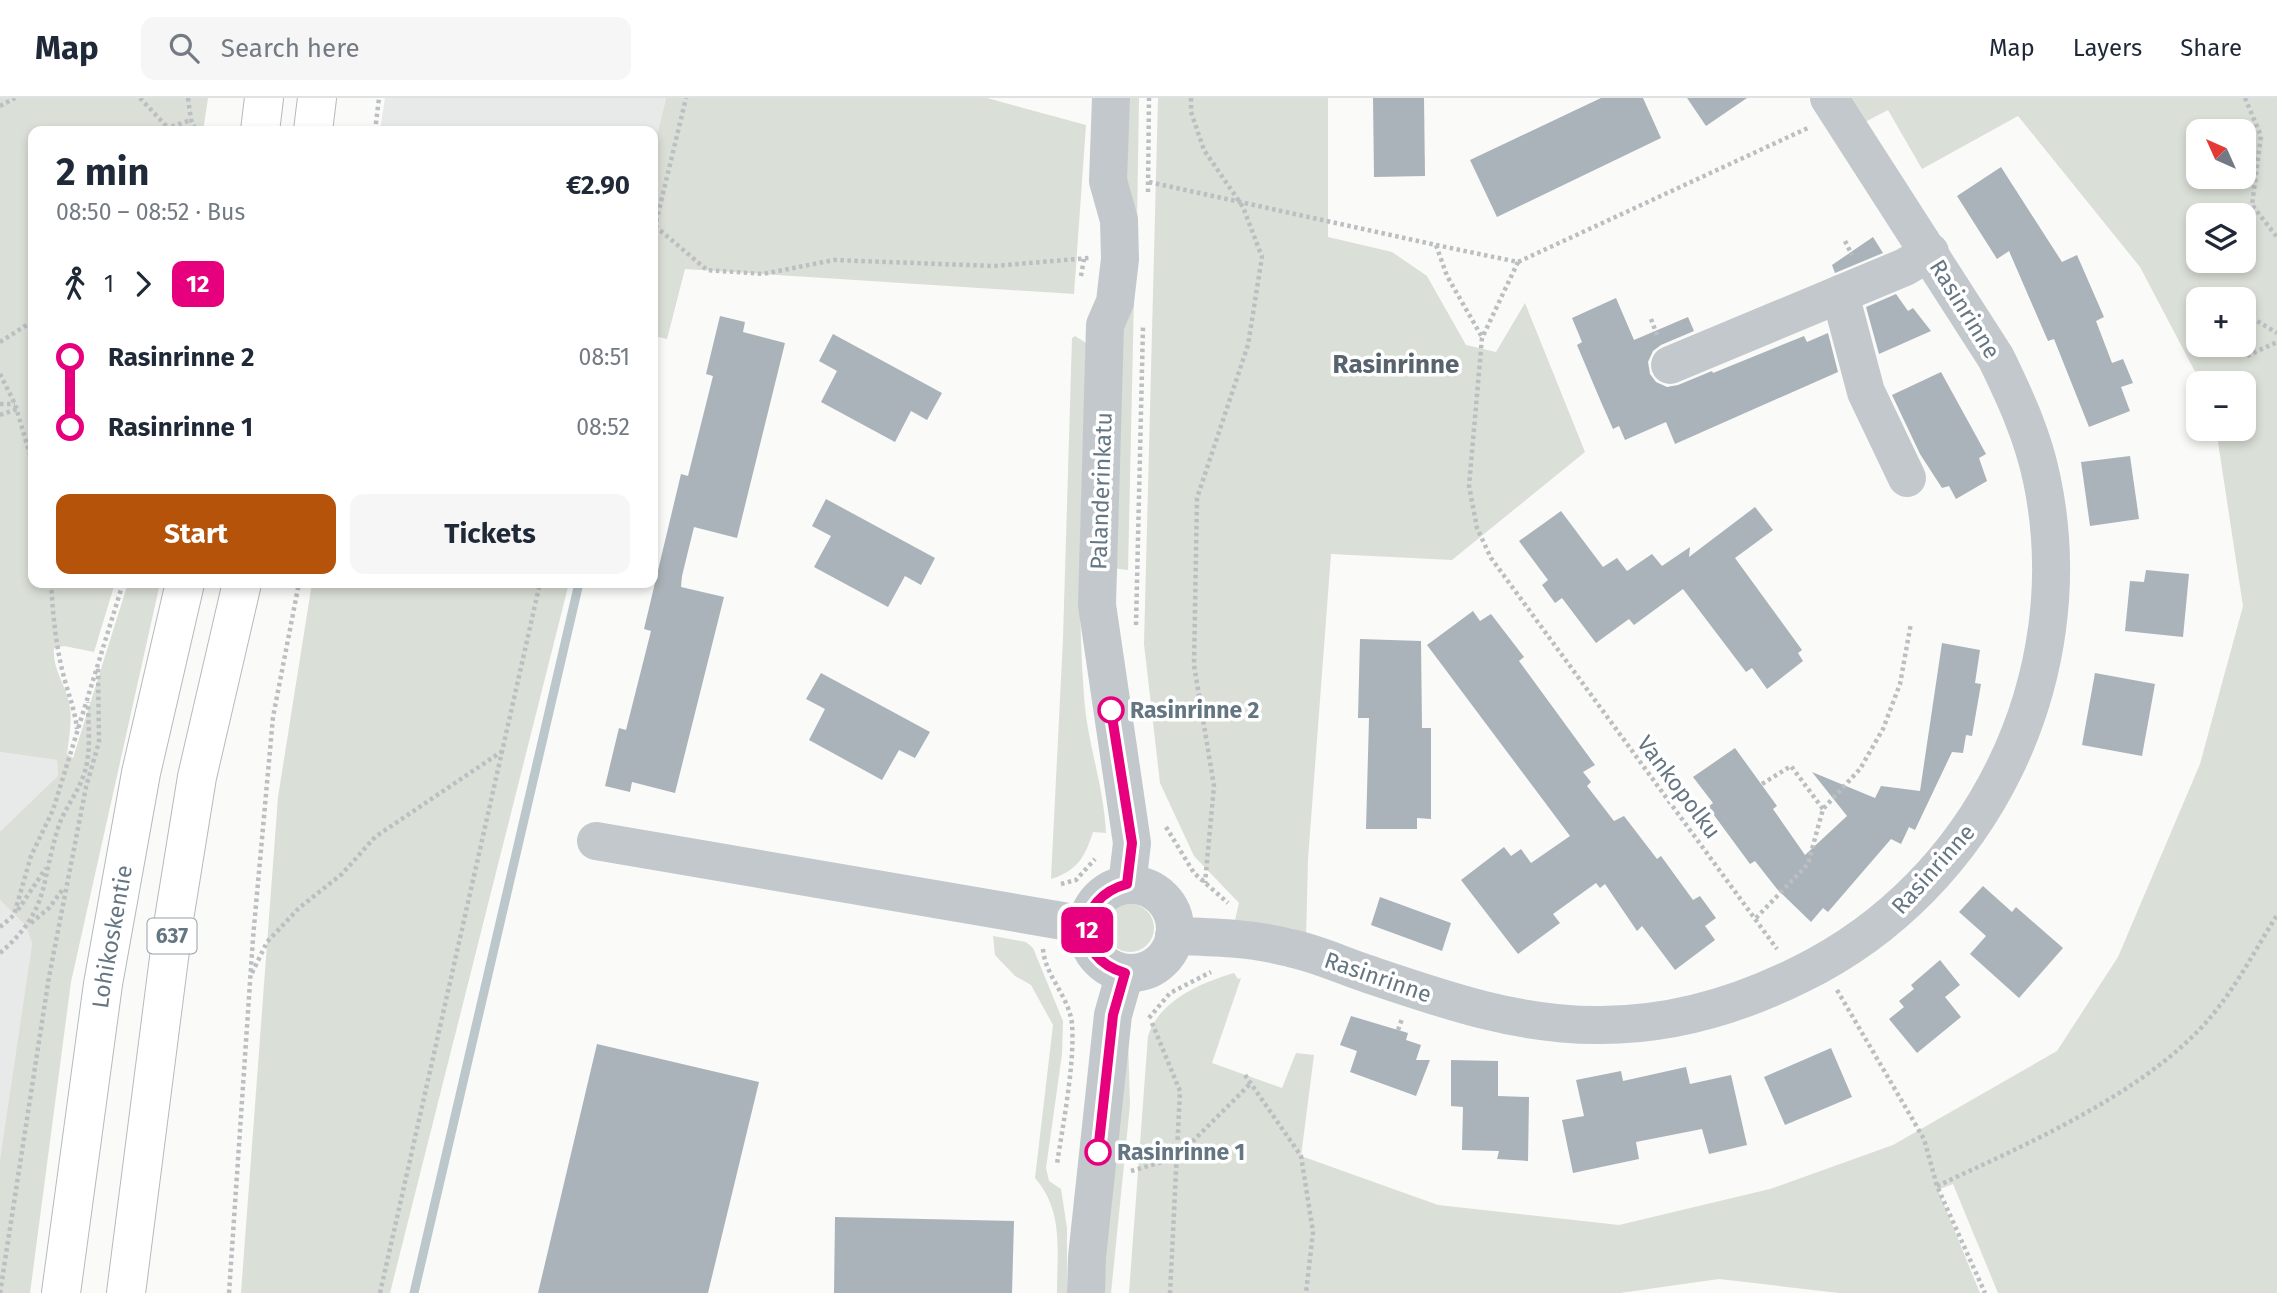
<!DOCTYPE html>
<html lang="en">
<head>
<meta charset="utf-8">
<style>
	:root { --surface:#fff; --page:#f6f6f7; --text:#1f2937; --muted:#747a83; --line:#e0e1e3; --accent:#b45309 }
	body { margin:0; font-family:"Fira Sans",sans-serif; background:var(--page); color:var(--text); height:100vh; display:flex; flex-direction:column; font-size:26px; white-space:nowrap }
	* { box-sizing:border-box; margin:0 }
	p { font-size:23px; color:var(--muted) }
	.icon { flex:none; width:38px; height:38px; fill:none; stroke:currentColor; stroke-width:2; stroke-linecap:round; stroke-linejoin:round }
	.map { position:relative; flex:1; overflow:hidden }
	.panel { position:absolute; left:28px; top:28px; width:630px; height:462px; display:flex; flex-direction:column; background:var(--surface); border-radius:14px; box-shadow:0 4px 10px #0003 }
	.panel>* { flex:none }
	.badge { padding:0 14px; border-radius:10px; font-size:24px; line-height:46px }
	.needle { width:46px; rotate:315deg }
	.controls { position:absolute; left:2186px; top:21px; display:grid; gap:14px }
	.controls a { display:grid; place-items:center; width:70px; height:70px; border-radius:14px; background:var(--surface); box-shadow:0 4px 10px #0003; font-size:35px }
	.map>.badge { position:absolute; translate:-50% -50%; box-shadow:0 0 0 4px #fff }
	.legs { display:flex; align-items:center; gap:10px; height:77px; padding:0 28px; font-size:23px }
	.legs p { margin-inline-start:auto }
	.overview { display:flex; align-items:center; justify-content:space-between; height:119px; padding:0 28px }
	h1 { font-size:38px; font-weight:700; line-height:52px }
	.primary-button { display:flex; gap:14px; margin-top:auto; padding:14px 28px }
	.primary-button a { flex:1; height:80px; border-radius:14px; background:var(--accent); color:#fff; font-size:28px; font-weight:700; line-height:80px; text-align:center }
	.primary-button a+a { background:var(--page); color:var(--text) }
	ul { padding:0 28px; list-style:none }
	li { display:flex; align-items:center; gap:24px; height:70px; font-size:26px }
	li i { display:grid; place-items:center; width:10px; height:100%; margin:0 9px; background:currentColor }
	li i::after { content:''; width:18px; height:18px; margin:-9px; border:5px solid; border-radius:50%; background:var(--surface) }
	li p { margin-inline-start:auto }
	li:first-child i { background:linear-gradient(#0000 50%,currentColor 0) }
	li:last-child i { background:linear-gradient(currentColor 50%,#0000 0) }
	header { display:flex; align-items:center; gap:42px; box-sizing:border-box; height:98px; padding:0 35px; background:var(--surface); border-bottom:2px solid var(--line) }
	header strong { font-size:33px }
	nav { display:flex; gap:38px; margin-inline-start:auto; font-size:24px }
	.search { width:490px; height:63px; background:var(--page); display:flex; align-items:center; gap:18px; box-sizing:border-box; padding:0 24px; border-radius:14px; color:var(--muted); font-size:26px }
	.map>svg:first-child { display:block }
	.built { fill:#e8e9e9 }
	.green { fill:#dadfd7; fill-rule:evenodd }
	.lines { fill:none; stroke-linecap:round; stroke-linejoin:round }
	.stream { stroke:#bbc7cb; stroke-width:9 }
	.building { fill:#aab3b9 }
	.major-casing { stroke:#b5babe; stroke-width:40 }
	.path { stroke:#bbbfc2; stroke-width:4.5; stroke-dasharray:3.5 3.5; stroke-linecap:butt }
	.minor { stroke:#c3c8cc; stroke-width:38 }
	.major { stroke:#fff; stroke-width:38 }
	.line-1-casing { stroke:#fff; stroke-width:16 }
	.line-1 { stroke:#e6007e; stroke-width:10 }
	.stop-1-dot { fill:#fff; stroke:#e6007e; stroke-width:3.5 }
	.labels { text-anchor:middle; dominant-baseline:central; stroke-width:7; stroke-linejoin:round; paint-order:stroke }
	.shield { fill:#fff; stroke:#939fa8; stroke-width:2 }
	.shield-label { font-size:21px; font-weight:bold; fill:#657683 }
	.street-label { font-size:23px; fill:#657683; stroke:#fff }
	.stop-label { font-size:23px; font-weight:bold; fill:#657683; stroke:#fff; text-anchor:start }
	.quarter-label { font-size:26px; font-weight:bold; fill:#57646e; stroke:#fff }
</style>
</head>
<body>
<header>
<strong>Map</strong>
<div class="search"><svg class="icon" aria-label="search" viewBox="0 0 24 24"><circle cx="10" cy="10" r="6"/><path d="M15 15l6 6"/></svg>Search here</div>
<nav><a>Map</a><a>Layers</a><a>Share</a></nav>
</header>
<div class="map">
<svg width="2277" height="1195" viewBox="0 0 2277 1195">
	<rect width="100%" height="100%" fill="#fafaf8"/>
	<g class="built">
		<path d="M385 0H666L653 55V33H380Z"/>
		<path d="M0 654 57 662 58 678 0 760Z"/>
		<path d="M0 802 26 828 32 846 0 1061Z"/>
	</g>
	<g class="green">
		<path d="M0 0H208L203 33H33V485H115L94 554 64 548 54 550C52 571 65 585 69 605 73 621 69 639 67 656L73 660 128 485H160L71 884 30 1195H0V1061L32 846 26 828 0 802V734L58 678 57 662 0 654Z"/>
		<path d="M666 0H987L1086 27 1074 196 685 171 667 241 653 238V55Z"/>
		<path d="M1123 0H1139L1137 123 1128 122Z"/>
		<path d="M1158 0H1328V139L1392 154 1427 178 1466 247 1496 254 1525 205 1585 354 1452 462 1331 456 1308 761 1306 841 1235 822 1239 805 1194 758 1160 685 1144 546Z"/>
		<path d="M1845 0H2277V1195H1998L1953 1086 1938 1092 1980 1195H1839L1719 1181 1620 1195H1129L1148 938C1159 903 1200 885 1234 875L1238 881 1241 880 1212 965 1282 990 1296 955 1314 957 1301 1058 1438 1107 1619 1127 1770 1091 1893 1047 2057 953 2118 859 2200 666 2243 508 2216 331H2244V285H2201L2140 169 2018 18 1922 71 1888 12 1863 25ZM2198 33H2244V79H2198ZM2198 117H2244V163H2198ZM2198 201H2244V247H2198Z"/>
		<path d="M1134 199 1128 472 1112 470 1120 224Z"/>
		<path d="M1075 238 1086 245C1084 362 1075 481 1084 598 1087 645 1104 688 1106 735L1093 734C1085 759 1077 773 1051 781L1063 541 1072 240Z"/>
		<path d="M312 485H569L390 1195H241L278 699Z"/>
		<circle cx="1130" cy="830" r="24"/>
		<path d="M993 838 1026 844 1033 850 1063 923 1062 956 1046 1070 1049 1083 1061 1091 1067 1130V1195H1057C1057 1154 1064 1113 1035 1080L1053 927 1031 887 1015 878 995 857Z"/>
		<path d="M1128 938 1130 1007 1111 1195H1096Z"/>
	</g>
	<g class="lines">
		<path class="stream" d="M414 1195 579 485"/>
	</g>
	<g class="building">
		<path d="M1373 0H1424L1425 78 1374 79Z"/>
		<path d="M1601 0H1643L1661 40 1497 119 1470 62Z"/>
		<path d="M1687 0H1747L1706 28Z"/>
		<path d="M2001 69 2062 164 2077 157 2104 219 2096 223 2112 265 2123 261 2133 285 2121 289 2130 313 2089 329 2054 241 2048 243 2009 153 1997 161 1957 98Z"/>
		<path d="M1873 139 1883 155 1835 175 1832 167Z"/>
		<path d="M1896 196 1908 213 1913 210 1931 233 1879 256 1866 209Z"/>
		<path d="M1616 200 1634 242 1688 219 1694 233 1661 247 1653 253 1648 264 1650 276 1656 284 1667 289 1678 287 1712 273 1713 275 1804 238 1807 244 1828 235 1838 274 1675 346 1666 324 1625 342 1619 328 1613 331 1601 304 1577 247 1582 244 1572 220Z"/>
		<path d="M720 218 745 224 743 234 785 245 737 440 694 429 682 478 681 489 724 499 675 695 632 684 630 694 605 688 619 630 626 632 651 533 644 531 681 376 688 378 713 278 706 276Z"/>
		<path d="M833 236 942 295 927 322 911 313 895 344 821 304 837 273 819 263Z"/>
		<path d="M1941 274 1986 356 1979 360 1987 383 1956 401 1949 388 1942 390 1920 356 1892 297Z"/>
		<path d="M2130 358 2139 421 2090 428 2081 364Z"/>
		<path d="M826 401 935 460 921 487 905 478 888 509 814 469 831 438 812 428Z"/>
		<path d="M1755 409 1773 432 1735 460 1802 552 1798 555 1803 563 1767 591 1752 570 1746 574 1683 491 1634 527 1629 521 1596 545 1562 500 1555 505 1542 487 1548 482 1519 443 1561 413 1603 469 1617 460 1627 473 1652 456 1662 468 1690 449 1689 459Z"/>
		<path d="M2146 472 2189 476 2183 539 2125 533 2130 483 2144 484Z"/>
		<path d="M1473 513 1480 523 1491 516 1524 559 1519 563 1595 667 1583 674 1591 684 1587 688 1614 723 1624 718 1657 761 1661 758 1693 802 1700 798 1716 820 1705 828 1715 842 1675 872 1642 828 1637 833 1605 786 1600 790 1596 785 1553 816 1560 825 1518 856 1461 782 1504 749 1511 758 1521 751 1531 765 1570 738 1427 547Z"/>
		<path d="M1360 541 1421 543 1422 630H1431V721L1417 720V731H1366L1369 620H1358Z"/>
		<path d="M1942 545 1980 552 1975 585 1981 586 1972 638 1966 637 1963 655 1952 654 1915 732 1909 729 1901 746 1891 741 1828 814 1823 810 1811 824 1777 791 1755 763 1750 766 1708 709 1713 705 1693 679 1735 650 1777 708 1773 711 1805 757 1847 718 1812 674 1875 700 1881 688 1920 693Z"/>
		<path d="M821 575 930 634 915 660 899 652 882 682 809 642 825 611 806 601Z"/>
		<path d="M2095 575 2155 586 2142 658 2082 647Z"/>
		<path d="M1983 788 2012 814 2016 809 2063 850 2019 900 1970 856 1986 838 1959 814Z"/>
		<path d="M1380 799 1451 825 1442 853 1371 827Z"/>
		<path d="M1940 862 1960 887 1945 899 1961 919 1917 955 1889 921 1904 909 1899 903 1914 891 1911 887Z"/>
		<path d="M1351 918 1408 935 1406 942 1421 947 1416 962H1430L1416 998 1350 974 1357 953 1340 947Z"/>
		<path d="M597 946 759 984 708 1195H538Z"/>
		<path d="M1831 950 1852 999 1785 1027 1764 979Z"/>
		<path d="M1451 962 1498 963V998L1529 999 1528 1063 1497 1061 1499 1053 1462 1052 1463 1009 1451 1008Z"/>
		<path d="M1686 969 1690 986 1731 977 1747 1047 1709 1056 1702 1031 1636 1044 1639 1061 1573 1075 1562 1022 1584 1018 1576 982 1621 973 1623 983Z"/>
		<path d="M835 1119 1014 1123 1012 1195H834Z"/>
	</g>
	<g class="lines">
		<g class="major-casing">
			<g id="major">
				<path d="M260 33 264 0"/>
				<path d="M313 33 317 0"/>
				<path id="s1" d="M61 1195 103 886 141 675 185 485"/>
				<path d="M126 1195 174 821 197 679 242 485"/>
			</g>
		</g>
		<g class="path">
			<path d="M140 0 168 30"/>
			<path d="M188 0 191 22 196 33"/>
			<path d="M1191 0V14L1204 52 1243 109 1262 159 1248 247 1197 400 1194 567 1214 688 1205 785"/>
			<path d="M2245 0 2261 38 2252 107 2277 139"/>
			<path d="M0 8 15 0"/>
			<path d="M167 33 168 30 191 22"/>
			<path d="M375 33 379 0"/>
			<path d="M1149 84 1436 147 1447 178 1482 239"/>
			<path d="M1148 94 1149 0"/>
			<path d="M655 128 707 172 763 176 834 162 994 168 1089 160"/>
			<path d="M653 137 686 0"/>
			<path d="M1845 143 1852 157"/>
			<path d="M1436 147 1518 164 1810 29"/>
			<path d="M1518 164 1482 240 1469 388 1477 430 1491 460 1777 851"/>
			<path d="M1081 178 1084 161"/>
			<path d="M1651 221 1657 237"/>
			<path d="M2244 222 2254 221 2277 235"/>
			<path d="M0 244 33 223"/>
			<path d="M2247 258 2277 244"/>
			<path d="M0 276 15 306 33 367"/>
			<path d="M0 306H15"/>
			<path d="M0 317 17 311"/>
			<path d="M51 485C53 518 56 551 65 583 70 600 75 614 77 631"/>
			<path d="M1136 527 1143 228"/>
			<path d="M1762 686 1791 668 1823 711"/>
			<path d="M1166 729 1194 775 1228 805"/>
			<path d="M1061 786 1076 782 1095 761"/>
			<path d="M18 812 46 770"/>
			<path d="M1756 820 1808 766 1823 711 1860 671 1883 631 1900 586 1911 525"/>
			<path d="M31 825 49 810 63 791"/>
			<path d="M0 829 14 817 31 758 53 712 123 485"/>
			<path d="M1043 851C1045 878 1069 898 1072 926 1075 965 1063 1026 1057 1066"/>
			<path d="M0 855C51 811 40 785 59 727 65 710 77 696 83 679 92 656 88 628 88 604"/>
			<path d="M252 875 267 844 299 810 342 776 375 739 501 654"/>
			<path d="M1837 892 1924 1041 1937 1088 1985 1195"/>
			<path d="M1149 920 1170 895 1211 874"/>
			<path d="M1152 925 1180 993 1170 1195"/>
			<path d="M1398 932 1402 921"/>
			<path d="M1245 977 1301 1058 1313 1134 1306 1195"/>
			<path d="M1131 1073 1176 1060 1251 985"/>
			<path d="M1937 1088C2021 1049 2129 1002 2195 936 2229 903 2252 857 2277 817"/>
			<path d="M0 1195 49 879 86 689 99 644 98 569"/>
			<path d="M229 1195 253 840 273 619 299 485"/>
			<path d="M380 1195 540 485"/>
		</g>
		<g class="minor">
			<path d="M1111 0 1108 83 1119 122 1120 161 1115 204 1105 227 1097 507 1132 745 1127 787"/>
			<path d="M1840 196 1866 294 1907 380"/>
			<path d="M1670 267 1905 169 1930 154"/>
			<path d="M596 743 1086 827"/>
			<circle cx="1131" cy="831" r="44"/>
			<path d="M1174 838C1214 839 1252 840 1290 850 1315 855 1339 866 1362 874 1439 900 1514 927 1596 927 1668 928 1737 908 1801 876 1982 787 2083 580 2042 382 2033 338 2015 299 1996 260L1829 0"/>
			<path d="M1086 1195 1087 1159 1113 917 1125 875"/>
		</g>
		<use href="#major" class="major"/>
	</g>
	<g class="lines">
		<g class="line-1-casing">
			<path id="line-1" d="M1098 1054 1113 917 1125 875C1072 860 1075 800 1127 786L1132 745 1111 612"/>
		</g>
		<use href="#line-1" class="line-1"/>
	</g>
	<g class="stop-1-dot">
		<circle cx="1111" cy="612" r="12"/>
		<circle cx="1098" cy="1054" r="12"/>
	</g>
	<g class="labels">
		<rect class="shield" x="147.5" y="820.5" width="49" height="35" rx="5"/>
		<g class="shield-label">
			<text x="172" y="838">637</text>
		</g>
		<g class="street-label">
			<text transform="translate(1965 211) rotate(58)">Rasinrinne</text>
			<text transform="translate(1101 393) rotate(-88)">Palanderinkatu</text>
			<text transform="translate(1679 689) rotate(53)">Vankopolku</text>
			<text transform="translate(1933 771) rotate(-48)">Rasinrinne</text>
			<text stroke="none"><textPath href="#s1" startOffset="360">Lohikoskentie</textPath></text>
			<text transform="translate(1378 879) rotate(19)">Rasinrinne</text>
		</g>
		<g class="stop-label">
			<text x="1130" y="612">Rasinrinne 2</text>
			<text x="1117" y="1054">Rasinrinne 1</text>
		</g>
		<g class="quarter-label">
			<text x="1396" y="266">Rasinrinne</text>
		</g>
	</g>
</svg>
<div class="controls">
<a><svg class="needle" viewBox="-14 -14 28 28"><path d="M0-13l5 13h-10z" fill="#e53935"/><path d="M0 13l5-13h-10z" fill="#747a83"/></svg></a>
<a><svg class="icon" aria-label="layers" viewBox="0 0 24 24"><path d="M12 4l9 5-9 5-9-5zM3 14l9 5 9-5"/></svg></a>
<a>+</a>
<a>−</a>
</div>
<b class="badge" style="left:1087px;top:832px;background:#e6007e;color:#fff">12</b>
<section class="panel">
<div class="overview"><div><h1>2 min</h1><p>08:50 – 08:52 · Bus</p></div><b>€2.90</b></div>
<div class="legs"><svg class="icon" aria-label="walk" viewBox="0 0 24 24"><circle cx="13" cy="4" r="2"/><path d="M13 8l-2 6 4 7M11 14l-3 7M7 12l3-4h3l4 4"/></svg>1<svg class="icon" aria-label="forward" viewBox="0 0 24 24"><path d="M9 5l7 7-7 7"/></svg><b class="badge" style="background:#e6007e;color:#fff">12</b></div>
<ul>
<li><i style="color:#e6007e"></i><b>Rasinrinne 2</b><p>08:51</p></li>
<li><i style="color:#e6007e"></i><b>Rasinrinne 1</b><p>08:52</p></li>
</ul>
<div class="primary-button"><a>Start</a><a>Tickets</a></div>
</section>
</div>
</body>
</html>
